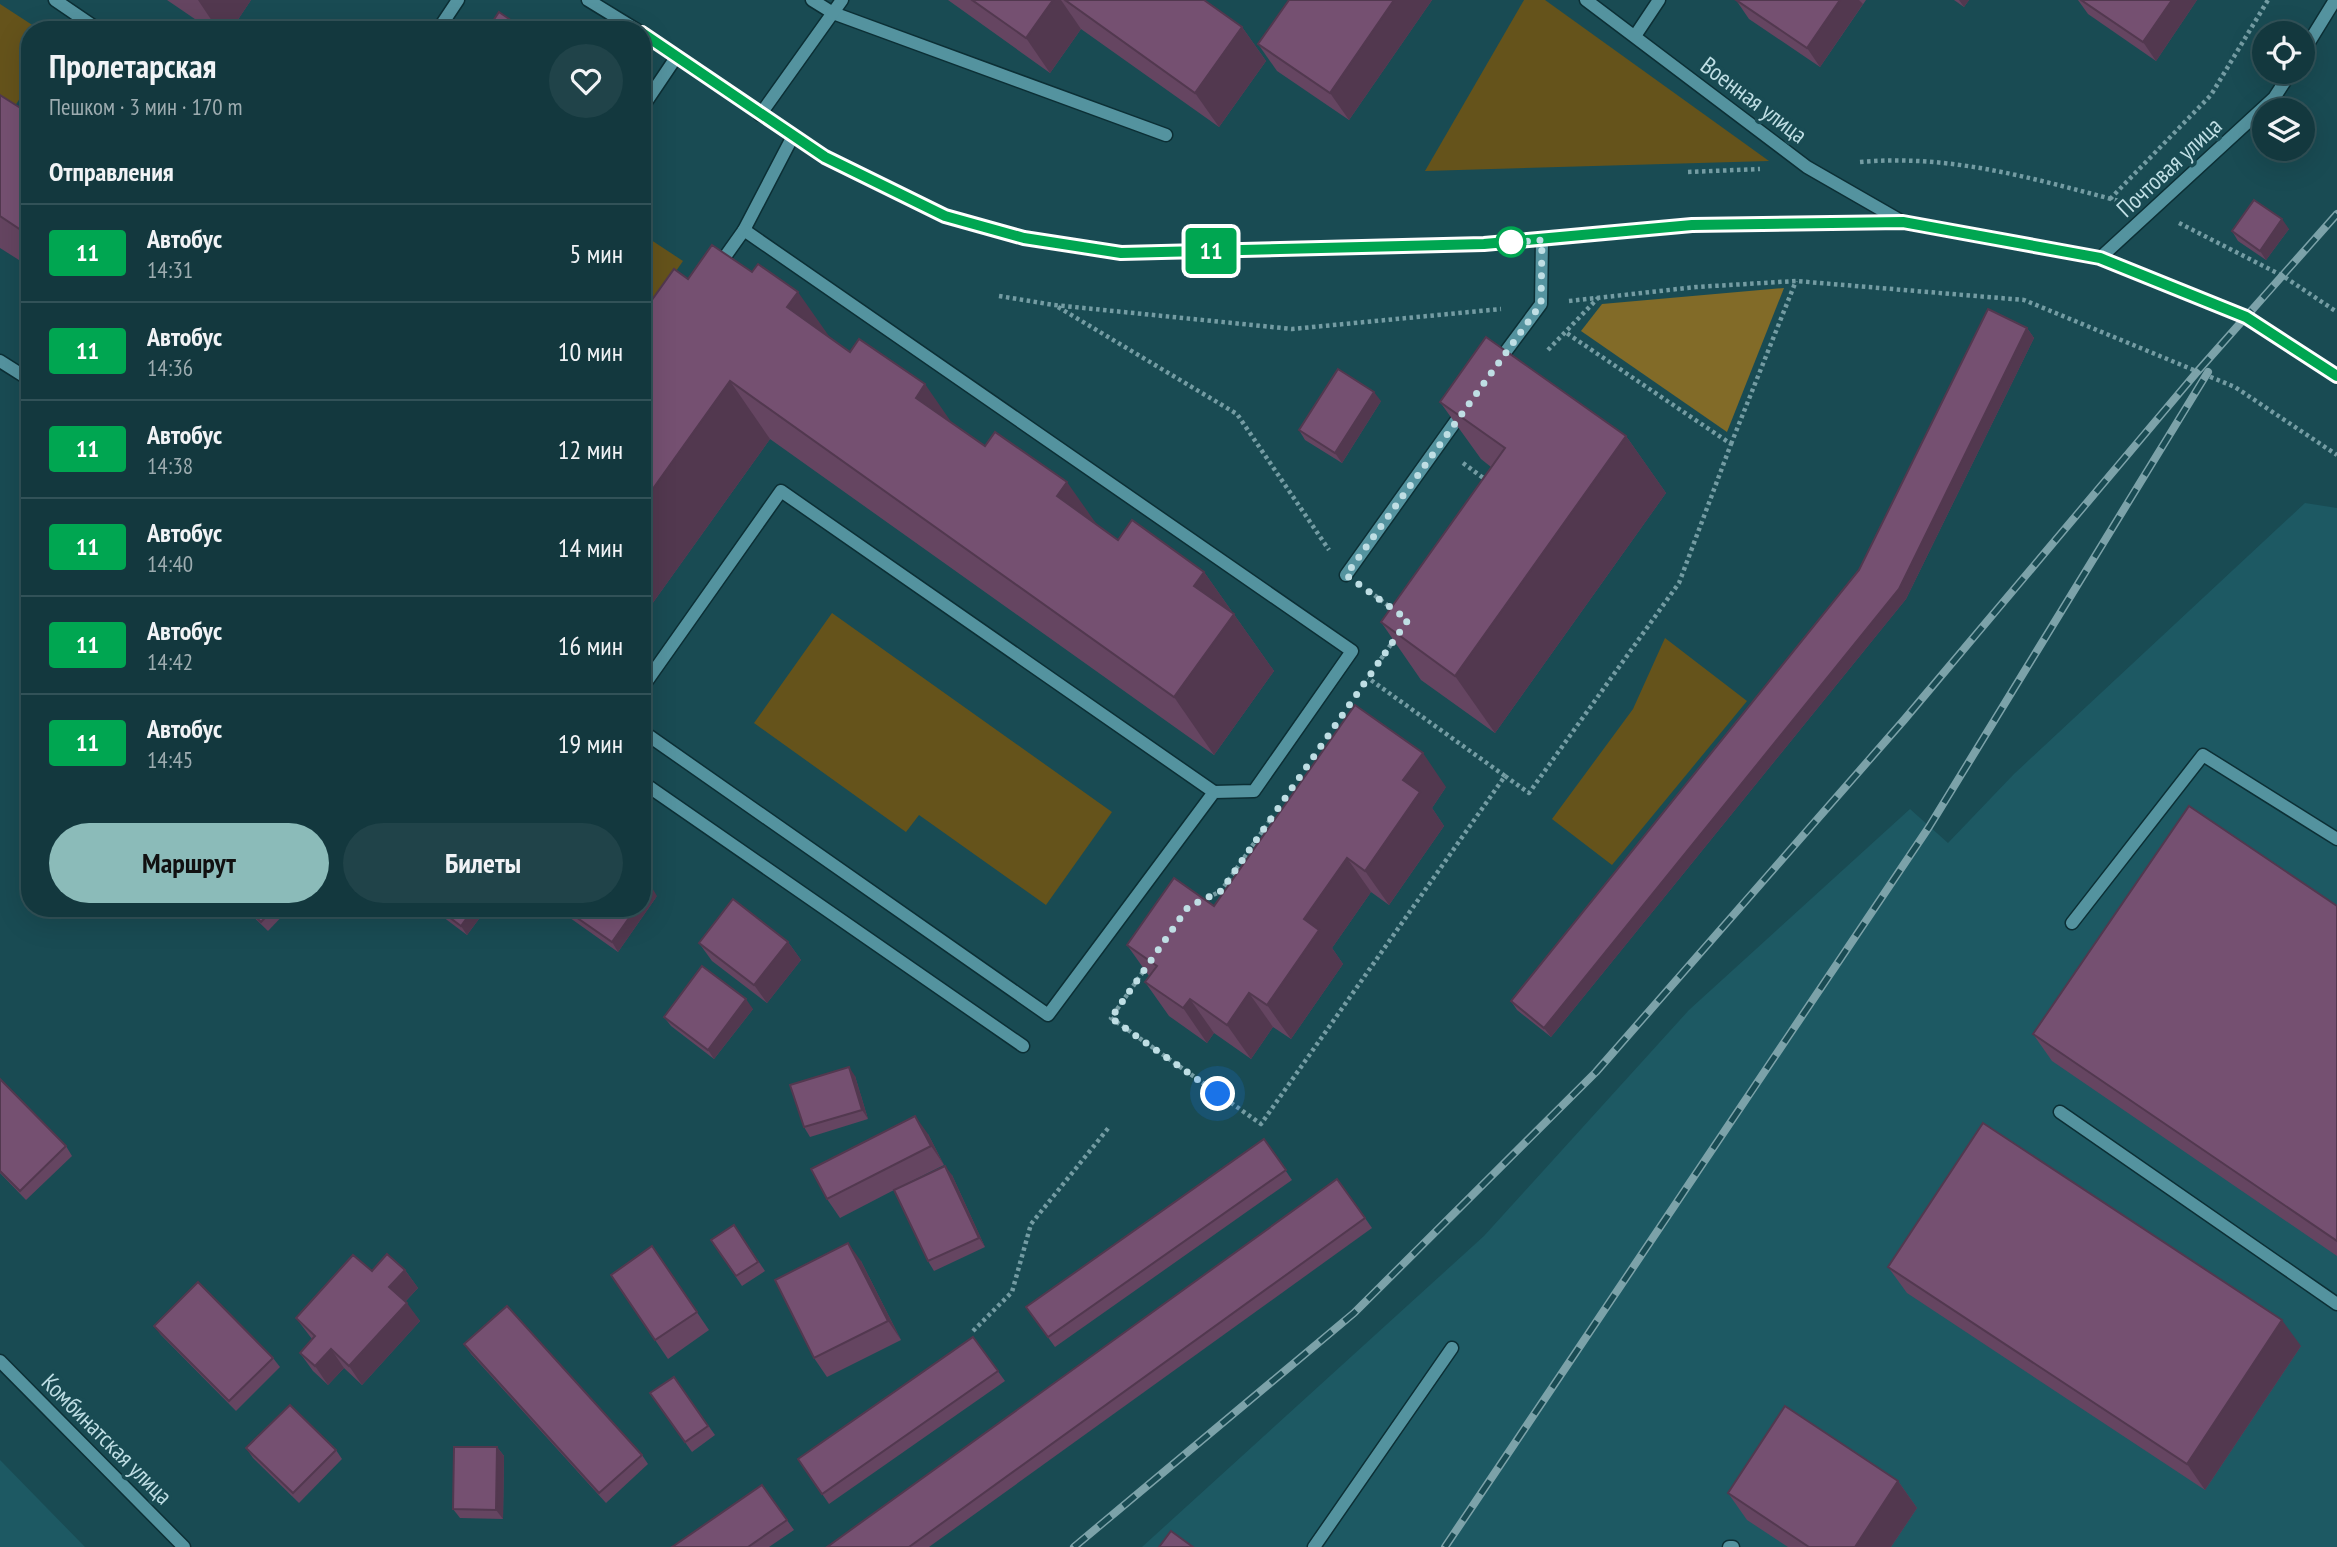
<!DOCTYPE html>
<html lang="ru">
<head>
<meta charset="utf-8">
<style>
	:root { --surface:#13383e; --page:#204349; --text:#f1f3f6; --muted:#9dacb0; --line:#325258; --accent:#8bbbb9 }
	body { margin:0; font-family:"PT Sans Narrow",sans-serif; background:var(--page); color:var(--text); height:100vh; display:flex; flex-direction:column; font-size:26px; white-space:nowrap }
	* { box-sizing:border-box; margin:0 }
	p { font-size:23px; color:var(--muted) }
	.icon { flex:none; width:38px; height:38px; fill:none; stroke:currentColor; stroke-width:2; stroke-linecap:round; stroke-linejoin:round }
	.map { position:relative; flex:1; overflow:hidden }
	.side { position:absolute; left:21px; top:21px; width:630px; height:896px; display:flex; flex-direction:column; background:var(--surface); border-radius:28px; box-shadow:0 7px 28px #0002,0 0 0 2px var(--line) }
	.side>* { flex:none }
	.badge { padding:0 14px; border-radius:5px; font-size:24px; line-height:46px }
	.tools { position:absolute; left:2252px; top:21px; display:grid; gap:14px }
	.tools a { display:grid; place-items:center; width:63px; height:63px; border-radius:50%; background:var(--surface); box-shadow:0 7px 28px #0002,0 0 0 2px var(--line); font-size:35px }
	.you { position:absolute; width:35px; height:35px; margin:-18px; border:5px solid #fff; border-radius:50%; background:#1a73e8; box-shadow:0 0 0 10px #1a73e833 }
	.map>.badge { position:absolute; translate:-50% -50%; box-shadow:0 0 0 4px #fff }
	h2 { padding:0 28px; font-size:26px; line-height:63px }
	.round { display:grid; place-items:center; flex:none; width:74px; height:74px; border-radius:37px; background:var(--page) }
	.headline { display:flex; align-items:center; justify-content:space-between; height:119px; padding:0 28px }
	h1 { font-size:33px; font-weight:800; line-height:52px }
	.action { display:flex; gap:14px; margin-top:auto; padding:14px 28px }
	.action a { flex:1; height:80px; border-radius:42px; background:var(--accent); color:#111; font-size:28px; font-weight:800; line-height:80px; text-align:center }
	.action a+a { background:var(--page); color:var(--text) }
	ul { padding:0; list-style:none }
	li { display:flex; align-items:center; gap:21px; height:98px; padding:0 28px; border-top:2px solid var(--line) }
	li div { flex:1 }
	li b { display:block; font-size:26px }
	li em { font-style:normal }
	li .badge { min-width:77px; font-weight:700; text-align:center }
	.map>svg:first-child { display:block }
	.built { fill:#1d5963 }
	.green { fill:#65531b }
	.forest { fill:#826b28 }
	.lines { fill:none; stroke-linecap:round; stroke-linejoin:round }
	.minor-casing { stroke:#0c2f35; stroke-width:15 }
	.path { stroke:#749ca3; stroke-width:4.5; stroke-dasharray:3.5 3.5; stroke-linecap:butt }
	.minor { stroke:#54939f; stroke-width:12 }
	.rail-casing { stroke:#7ca2a9; stroke-width:8 }
	.rail { stroke:#194b53; stroke-width:5; stroke-dasharray:16; stroke-linecap:butt }
	.wall { fill:#654561 }
	.shaded-wall { fill:#52384f }
	.building { fill:#755071; stroke:#52384f; stroke-width:2 }
	.line-casing { stroke:#fff; stroke-width:16 }
	.line { stroke:#00a651; stroke-width:10 }
	.walk { stroke:#bfdee4; stroke-width:7; stroke-dasharray:0 12.6 }
	.stop-dot { fill:#fff; stroke:#00a651; stroke-width:3.5 }
	.labels { text-anchor:middle; dominant-baseline:central; stroke-width:7; stroke-linejoin:round; paint-order:stroke }
	.street-label { font-size:24px; fill:#bfdee4; stroke:#194b53 }
</style>
</head>
<body>
<div class="map">
<svg width="2337" height="1547" viewBox="0 0 2337 1547">
	<rect width="100%" height="100%" fill="#194b53"/>
	<g class="built">
		<path d="M2305 503 2337 508V1547H1142L1484 1236 1689 1010 1910 809 1948 843 2014 774Z"/>
		<path d="M0 1460 85 1547H0Z"/>
	</g>
	<g class="green">
		<path d="M1524 0H1545L1769 161 1425 171Z"/>
		<path d="M0 4 40 30H30V83L7 118 0 114Z"/>
		<path d="M642 234 683 261 642 320Z"/>
		<path d="M832 613 1112 812 1046 905 919 815 906 832 754 723Z"/>
		<path d="M1665 638 1747 701 1612 865 1552 819 1633 709Z"/>
	</g>
	<path class="forest" d="M1784 288 1727 432 1581 331 1602 304Z"/>
	<g class="lines">
		<g class="minor-casing">
			<g id="minor">
				<path d="M55 0 99 30"/>
				<path d="M588 0 637 30"/>
				<path d="M812 0 833 13 1166 135"/>
				<path d="M1586 0 1807 167 1901 221"/>
				<path d="M438 30 458 0"/>
				<path d="M642 33 825 157 945 216 1024 238 1120 253 1484 244 1692 225 1903 222 2100 258 2246 317 2337 376"/>
				<path d="M1635 36 1659 0"/>
				<path d="M2303 52 2335 0"/>
				<path d="M642 108 677 56"/>
				<path d="M760 115 842 0"/>
				<path d="M2100 258 2274 98 2291 72"/>
				<path d="M717 268 744 230 793 136"/>
				<path d="M0 361 30 380"/>
				<path d="M1498 362 1541 304 1542 240"/>
				<path d="M1346 575 1463 411"/>
				<path d="M642 688 781 491 1214 792"/>
				<path d="M642 731 1048 1015 1214 792 1254 791 1352 651 744 230"/>
				<path d="M642 782 1023 1046"/>
				<path d="M2072 923 2203 755 2337 839"/>
				<path d="M2060 1112 2337 1304"/>
				<path d="M0 1361 184 1547"/>
				<path d="M1314 1547 1452 1348"/>
				<path d="M1729 1547H1733"/>
			</g>
		</g>
		<g class="path">
			<path d="M1860 162C1950 154 2032 178 2119 201"/>
			<path d="M1688 172 1760 169"/>
			<path d="M2110 199 2211 95 2268 0"/>
			<path d="M2179 223 2283 276 2337 312"/>
			<path d="M999 296 1054 305 1292 329 1501 309"/>
			<path d="M1569 301 1696 287 1796 281 2024 300 2235 387 2337 455"/>
			<path d="M1058 307 1237 414 1329 550"/>
			<path d="M1548 350 1598 298"/>
			<path d="M1731 444 1796 281"/>
			<path d="M1463 463 1486 480"/>
			<path d="M1369 591 1395 611"/>
			<path d="M1381 659 1396 637"/>
			<path d="M1505 776 1529 793 1679 583 1731 444 1565 332"/>
			<path d="M1201 901 1221 891 1273 816"/>
			<path d="M1147 966 1111 1018 1261 1124 1505 776 1368 678"/>
			<path d="M973 1331 1012 1292 1031 1224 1110 1126"/>
		</g>
		<use href="#minor" class="minor"/>
		<g class="rail-casing">
			<g id="rail">
				<path d="M1074 1547 1354 1313 1596 1072 1904 720 2197 372 2337 214"/>
				<path d="M1445 1547 1929 827 2208 372"/>
			</g>
		</g>
		<use href="#rail" class="rail"/>
	</g>
	<g class="wall">
		<path d="M167 0H251L231 30H211Z"/>
		<path d="M948 0H1204L1242 27 1266 61 1219 127 1081 29 1050 73Z"/>
		<path d="M1289 0H1432L1349 120 1277 71 1258 44Z"/>
		<path d="M1736 0H1866L1820 67 1749 19Z"/>
		<path d="M1954 0H1969L1964 7Z"/>
		<path d="M2078 0H2197L2156 61 2088 14Z"/>
		<path d="M0 95 30 114V267L0 248Z"/>
		<path d="M2289 229 2266 260 2238 241 2232 231Z"/>
		<path d="M752 272 830 338 1118 540 1204 572 1274 671 1214 755 770 439 642 618 688 279Z"/>
		<path d="M2027 328 2034 338 1906 599 1551 1037 1517 1010 1511 1001 1859 570Z"/>
		<path d="M1381 401 1342 463 1305 440 1299 430Z"/>
		<path d="M1440 402 1626 436 1666 493 1495 733 1421 680 1381 622 1491 467 1481 459Z"/>
		<path d="M1446 787 1432 808 1444 826 1389 905 1371 892 1332 948 1343 964 1291 1039 1273 1027 1251 1059 1214 1033 1207 1043 1169 1016 1145 982 1149 976 1127 945 1214 906Z"/>
		<path d="M657 896 618 952 556 908H642Z"/>
		<path d="M2337 906V1256L2052 1061 2033 1034Z"/>
		<path d="M244 908H290L268 931Z"/>
		<path d="M431 908H487L467 935Z"/>
		<path d="M788 942 801 960 767 1003 712 961 699 943Z"/>
		<path d="M753 1009 714 1059 671 1026 664 1017Z"/>
		<path d="M855 1076 868 1119 810 1137 804 1127Z"/>
		<path d="M0 1079 66 1146 72 1156 26 1200 0 1173Z"/>
		<path d="M928 1134 944 1165 898 1188 952 1175 985 1247 934 1271 928 1261 894 1190 840 1218 827 1199Z"/>
		<path d="M1264 1139 1292 1180 1055 1347 1026 1307Z"/>
		<path d="M1365 1218 1372 1228 929 1547H827Z"/>
		<path d="M734 1225 765 1271 742 1286 711 1240Z"/>
		<path d="M652 1246 709 1330 668 1359 611 1275Z"/>
		<path d="M861 1261 901 1340 827 1377 814 1358Z"/>
		<path d="M1888 1267 2301 1346 2205 1490 1907 1293Z"/>
		<path d="M405 1270 418 1288 405 1302 420 1321 362 1385 344 1368 328 1385 313 1371 300 1353 312 1339 296 1318 372 1271Z"/>
		<path d="M154 1326 273 1358 280 1367 236 1411 161 1335Z"/>
		<path d="M973 1337 1005 1381 829 1504 798 1459Z"/>
		<path d="M464 1344 642 1455 648 1464 606 1503 471 1354Z"/>
		<path d="M674 1377 715 1435 692 1452 650 1393Z"/>
		<path d="M497 1447 504 1456 503 1519 460 1518 453 1509Z"/>
		<path d="M246 1448 336 1450 342 1459 299 1503 253 1458Z"/>
		<path d="M1898 1481 1917 1508 1891 1547H1788L1747 1520 1728 1493Z"/>
		<path d="M762 1485 794 1530 769 1547H672Z"/>
	</g>
	<g class="shaded-wall">
		<path d="M198 0H251L231 30H218Z"/>
		<path d="M1053 0H1061L1081 29 1050 73 1026 38Z"/>
		<path d="M1394 0H1432L1349 120 1330 93Z"/>
		<path d="M1840 0H1859L1863 4 1820 67 1807 48Z"/>
		<path d="M1959 0H1969L1964 7Z"/>
		<path d="M2172 0H2197L2156 61 2143 42Z"/>
		<path d="M1242 27 1266 61 1219 127 1195 93Z"/>
		<path d="M2282 219 2289 229 2266 260 2260 251Z"/>
		<path d="M798 292 838 349 787 307Z"/>
		<path d="M2027 328 2034 338 1906 599 1551 1037 1544 1028Z"/>
		<path d="M730 381 770 439 642 618V504Z"/>
		<path d="M925 384 965 442 916 398Z"/>
		<path d="M1374 392 1381 401 1342 463 1335 453Z"/>
		<path d="M1626 436 1666 493 1495 733 1455 676Z"/>
		<path d="M1067 482 1107 539 1057 496Z"/>
		<path d="M1204 572 1274 671 1214 755 1174 697 1194 586Z"/>
		<path d="M1423 753 1446 787 1432 808 1444 826 1389 905 1365 871 1403 780Z"/>
		<path d="M1347 858 1371 892 1332 948 1343 964 1291 1039 1267 1005 1304 919Z"/>
		<path d="M651 886 657 896 618 952 612 942 636 908H642V899Z"/>
		<path d="M474 908H487L467 935 461 926Z"/>
		<path d="M788 942 801 960 767 1003 754 985Z"/>
		<path d="M1249 993 1273 1027 1251 1059 1227 1025Z"/>
		<path d="M746 999 753 1009 714 1059 708 1050Z"/>
		<path d="M1190 999 1214 1033 1207 1043 1183 1008Z"/>
		<path d="M849 1067 855 1076 868 1119 862 1110Z"/>
		<path d="M915 1116 928 1134 944 1165 931 1146Z"/>
		<path d="M945 1166 952 1175 985 1247 979 1238Z"/>
		<path d="M848 1243 861 1261 901 1340 888 1321Z"/>
		<path d="M405 1270 418 1288 402 1305 389 1287Z"/>
		<path d="M407 1303 420 1321 362 1385 349 1366Z"/>
		<path d="M2282 1320 2301 1346 2205 1490 2187 1464Z"/>
		<path d="M331 1349 344 1368 328 1385 315 1366Z"/>
		<path d="M497 1447 504 1456 503 1519 496 1510Z"/>
		<path d="M1898 1481 1917 1508 1891 1547H1855Z"/>
	</g>
	<g class="building">
		<path d="M972 0H1053L1026 38Z"/>
		<path d="M1065 0H1204L1242 27 1195 93Z"/>
		<path d="M1289 0H1394L1330 93 1258 44Z"/>
		<path d="M1736 0H1840L1807 48Z"/>
		<path d="M2081 0H2172L2143 42Z"/>
		<path d="M499 12 525 30H487Z"/>
		<path d="M0 95 30 114V229L27 234 0 216Z"/>
		<path d="M2254 200 2282 219 2260 251 2232 231Z"/>
		<path d="M712 245 752 272 758 264 798 292 787 307 850 352 859 339 925 384 916 398 985 446 995 432 1067 482 1057 496 1118 540 1132 520 1204 572 1194 586 1234 614 1174 697 730 381 642 504V314L674 269 688 279Z"/>
		<path d="M1988 309 2027 328 1899 589 1544 1028 1511 1001 1859 570Z"/>
		<path d="M1486 337 1626 436 1455 676 1381 622 1505 448 1440 402Z"/>
		<path d="M1338 369 1374 392 1335 453 1299 430Z"/>
		<path d="M1355 705 1423 753 1403 780 1420 792 1365 871 1347 858 1304 919 1319 930 1267 1005 1249 993 1227 1025 1190 999 1183 1008 1145 982 1157 966 1127 945 1174 878 1214 906Z"/>
		<path d="M2189 806 2337 906V1241L2033 1034Z"/>
		<path d="M642 880 651 886 642 899Z"/>
		<path d="M733 899 788 942 754 985 699 943Z"/>
		<path d="M247 908H274L261 922Z"/>
		<path d="M437 908H474L461 926Z"/>
		<path d="M563 908H636L612 942Z"/>
		<path d="M702 966 746 999 708 1050 664 1017Z"/>
		<path d="M849 1067 862 1110 804 1127 790 1085Z"/>
		<path d="M0 1079 66 1146 20 1191 0 1171Z"/>
		<path d="M915 1116 931 1146 827 1199 811 1169Z"/>
		<path d="M1983 1123 2282 1320 2187 1464 1888 1267Z"/>
		<path d="M1264 1139 1286 1170 1048 1337 1026 1307Z"/>
		<path d="M945 1166 979 1238 928 1261 894 1190Z"/>
		<path d="M1337 1179 1365 1218 909 1547H827Z"/>
		<path d="M734 1225 758 1262 736 1276 711 1240Z"/>
		<path d="M848 1243 888 1321 814 1358 775 1280Z"/>
		<path d="M652 1246 697 1312 655 1340 611 1275Z"/>
		<path d="M387 1254 405 1270 389 1287 407 1303 349 1366 331 1349 315 1366 300 1353 315 1336 296 1318 353 1255 372 1271Z"/>
		<path d="M198 1282 273 1358 229 1401 154 1326Z"/>
		<path d="M507 1306 642 1455 599 1493 464 1344Z"/>
		<path d="M973 1337 998 1371 822 1494 798 1459Z"/>
		<path d="M674 1377 708 1426 685 1442 650 1393Z"/>
		<path d="M290 1405 336 1450 293 1493 246 1448Z"/>
		<path d="M1785 1406 1898 1481 1855 1547H1809L1728 1493Z"/>
		<path d="M454 1447H497L496 1510 453 1509Z"/>
		<path d="M762 1485 787 1520 748 1547H672Z"/>
		<path d="M1171 1531 1193 1547H1159Z"/>
	</g>
	<g class="lines">
		<g class="line-casing">
			<path id="line" d="M642 33 825 157 945 216 1024 238 1121 253 1484 244 1692 225 1903 222 2100 258 2246 317 2337 376"/>
		</g>
		<use href="#line" class="line"/>
		<path class="walk" d="M1218 1094 1111 1018 1188 907 1221 891 1408 620 1346 575 1541 304 1542 240 1504 243 1511 242"/>
	</g>
	<circle class="stop-dot" cx="1511" cy="242" r="14"/>
	<g class="labels">
		<g class="street-label">
			<text transform="translate(1754 100) rotate(37)">Военная улица</text>
			<text transform="translate(2169 167) rotate(-43)">Почтовая улица</text>
			<text transform="translate(107 1439) rotate(45)">Комбинатская улица</text>
		</g>
	</g>
</svg>
<div class="tools">
<a><svg class="icon" aria-label="locate" viewBox="0 0 24 24"><circle cx="12" cy="12" r="6"/><path d="M12 2v4M12 18v4M2 12h4M18 12h4"/></svg></a>
<a><svg class="icon" aria-label="layers" viewBox="0 0 24 24"><path d="M12 4l9 5-9 5-9-5zM3 14l9 5 9-5"/></svg></a>
</div>
<div class="you" style="left:1218px;top:1094px"></div>
<b class="badge" style="left:1211px;top:251px;background:#00a651;color:#fff">11</b>
<section class="side">
<div class="headline"><div><h1>Пролетарская</h1><p>Пешком · 3 мин · 170 m</p></div><a class="round"><svg class="icon" aria-label="heart" viewBox="0 0 24 24"><path d="M12 20l-8-8c-3-5 5-10 8-4 3-6 11-1 8 4z"/></svg></a></div>
<h2>Отправления</h2>
<ul>
<li><span class="badge" style="background:#00a651;color:#fff">11</span><div><b>Автобус</b><p>14:31</p></div><em>5 мин</em></li>
<li><span class="badge" style="background:#00a651;color:#fff">11</span><div><b>Автобус</b><p>14:36</p></div><em>10 мин</em></li>
<li><span class="badge" style="background:#00a651;color:#fff">11</span><div><b>Автобус</b><p>14:38</p></div><em>12 мин</em></li>
<li><span class="badge" style="background:#00a651;color:#fff">11</span><div><b>Автобус</b><p>14:40</p></div><em>14 мин</em></li>
<li><span class="badge" style="background:#00a651;color:#fff">11</span><div><b>Автобус</b><p>14:42</p></div><em>16 мин</em></li>
<li><span class="badge" style="background:#00a651;color:#fff">11</span><div><b>Автобус</b><p>14:45</p></div><em>19 мин</em></li>
</ul>
<div class="action"><a>Маршрут</a><a>Билеты</a></div>
</section>
</div>
</body>
</html>
